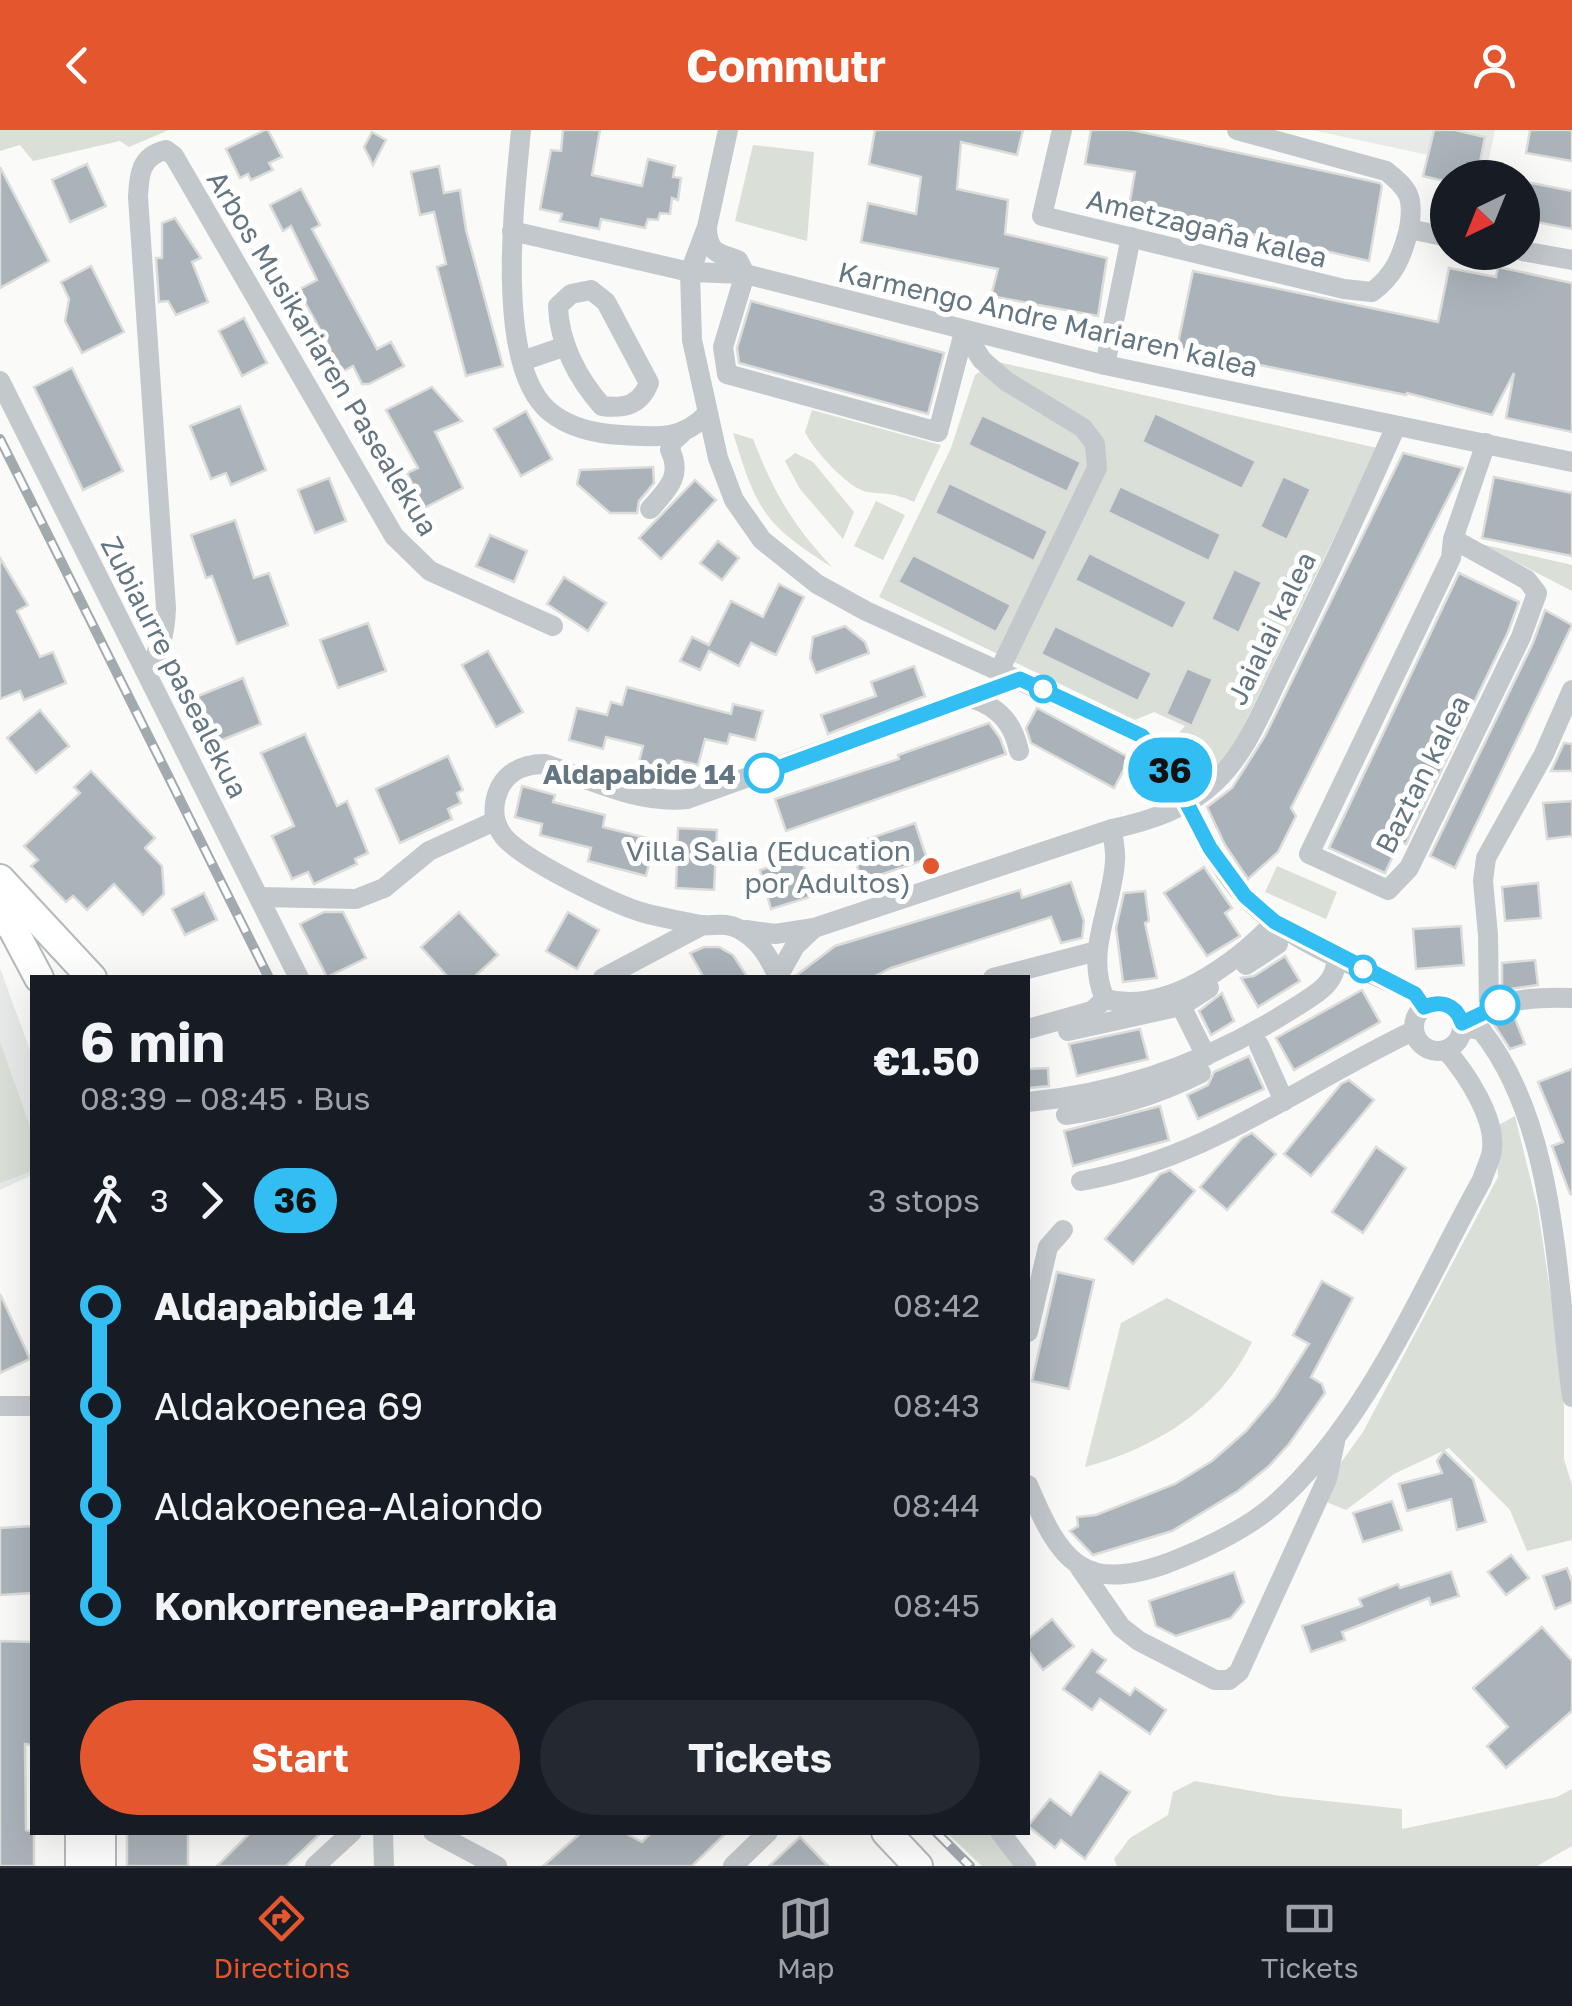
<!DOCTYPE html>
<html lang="en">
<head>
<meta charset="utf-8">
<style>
	:root { --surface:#171b24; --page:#242831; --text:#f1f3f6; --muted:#9ea1a6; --line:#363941; --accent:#e4572e }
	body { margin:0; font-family:"Golos Text",sans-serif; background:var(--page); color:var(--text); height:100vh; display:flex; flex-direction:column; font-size:38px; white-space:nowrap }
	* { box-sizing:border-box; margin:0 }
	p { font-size:32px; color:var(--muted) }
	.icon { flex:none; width:55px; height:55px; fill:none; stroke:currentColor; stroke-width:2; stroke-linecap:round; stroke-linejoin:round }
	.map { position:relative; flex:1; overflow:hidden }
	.side { position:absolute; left:30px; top:845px; width:1000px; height:860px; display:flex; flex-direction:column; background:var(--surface); border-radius:0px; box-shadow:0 10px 40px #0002 }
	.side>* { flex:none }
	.badge { padding:0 20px; border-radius:32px; font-size:35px; line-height:65px }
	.needle { width:65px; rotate:223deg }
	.fabs { position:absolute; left:1430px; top:30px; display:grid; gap:20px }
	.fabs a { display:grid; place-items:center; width:110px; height:110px; border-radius:50%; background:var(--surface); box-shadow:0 10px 40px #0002; font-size:50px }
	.map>.badge { position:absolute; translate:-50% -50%; box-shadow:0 0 0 5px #fff }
	.legs { display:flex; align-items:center; gap:15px; height:110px; padding:0 50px; font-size:32px }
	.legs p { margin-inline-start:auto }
	.overview { display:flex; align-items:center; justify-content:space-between; height:170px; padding:0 50px }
	h1 { font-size:55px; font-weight:700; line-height:75px }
	.action { display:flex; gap:20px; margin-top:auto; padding:20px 50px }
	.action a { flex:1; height:115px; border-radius:60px; background:var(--accent); color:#fff; font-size:40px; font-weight:700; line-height:115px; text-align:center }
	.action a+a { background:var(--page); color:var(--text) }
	ul { padding:0 50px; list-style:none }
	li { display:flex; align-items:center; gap:35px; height:100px; font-size:38px }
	li i { display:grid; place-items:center; width:15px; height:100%; margin:0 12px; background:currentColor }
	li i::after { content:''; width:25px; height:25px; margin:-12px; border:8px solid; border-radius:50%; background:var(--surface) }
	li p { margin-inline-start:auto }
	li:first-child i { background:linear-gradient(#0000 50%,currentColor 0) }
	li:last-child i { background:linear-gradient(currentColor 50%,#0000 0) }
	header { display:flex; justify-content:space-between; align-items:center; height:130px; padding:0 50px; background:var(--accent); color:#fff; font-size:45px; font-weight:700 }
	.dock { display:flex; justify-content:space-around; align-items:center; height:140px; border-top:2px solid var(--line); background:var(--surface); font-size:28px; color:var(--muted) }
	.dock a { display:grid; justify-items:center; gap:5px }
	.dock .selected { color:var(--accent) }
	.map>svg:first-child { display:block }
	.built { fill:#e8e9e9 }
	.green { fill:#dadfd7 }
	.building { fill:#aab3b9; stroke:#dcdcda; stroke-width:2.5 }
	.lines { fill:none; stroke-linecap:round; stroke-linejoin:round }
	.major-casing { stroke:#b5babe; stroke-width:32 }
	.minor { stroke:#c3c8cc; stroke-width:20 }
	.major { stroke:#fff; stroke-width:28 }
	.rail-casing { stroke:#a2aab0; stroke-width:10 }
	.rail { stroke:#fff; stroke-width:6; stroke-dasharray:19; stroke-linecap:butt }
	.minor-bridge { stroke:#c3c8cc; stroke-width:20 }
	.line-1-casing { stroke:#fff; stroke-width:22 }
	.line-1 { stroke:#33bef3; stroke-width:15 }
	.stop-1-dot { fill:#fff; stroke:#33bef3; stroke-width:5 }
	.poi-dot { fill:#e4572e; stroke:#fff; stroke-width:4 }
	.labels { text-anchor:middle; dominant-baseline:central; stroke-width:10; stroke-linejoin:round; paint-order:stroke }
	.street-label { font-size:28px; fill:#657683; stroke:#fff }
	.stop-label { font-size:28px; font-weight:bold; fill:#657683; stroke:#fff; text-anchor:end }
	.poi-label { font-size:28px; fill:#657683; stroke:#fff; text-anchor:end }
</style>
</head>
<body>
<header><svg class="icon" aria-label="back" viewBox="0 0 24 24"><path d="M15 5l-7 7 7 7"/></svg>Commutr<svg class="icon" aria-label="person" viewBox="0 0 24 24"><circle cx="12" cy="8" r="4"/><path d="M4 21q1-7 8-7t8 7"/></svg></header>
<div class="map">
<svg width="1572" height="1736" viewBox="0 0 1572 1736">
	<rect width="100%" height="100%" fill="#fafaf8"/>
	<g class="built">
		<path d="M1312 0H1495L1485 47 1448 48 1447 52 1423 46 1428 25Z"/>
		<path d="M0 838 32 926V1045L0 1060Z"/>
	</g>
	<g class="green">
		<path d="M0 0H169L129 17 120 11 33 31 20 15 0 21Z"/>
		<path d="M753 15 814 22 807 111 735 91Z"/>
		<path d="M994 231 1377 318 1236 612 1217 638 1192 659 1166 617 1185 596 1154 582 1135 590 879 467 951 318 975 245Z"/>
		<path d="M812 280 941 315 914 372C891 362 890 365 868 362 849 360 813 319 805 302Z"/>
		<path d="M733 303 753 309C774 363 792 394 832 437 763 394 757 380 733 303Z"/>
		<path d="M795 323 813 332 854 382 843 409 800 359 785 331Z"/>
		<path d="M876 371 905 385 883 430 854 416Z"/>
		<path d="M1481 414 1572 435V461Z"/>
		<path d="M1277 736 1337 762 1326 789 1265 762Z"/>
		<path d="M0 912 32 1002V1041L0 1053Z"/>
		<path d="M1515 986 1538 1080 1555 1194 1564 1275V1329L1572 1355V1410L1527 1421 1510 1380 1449 1318 1394 1344 1346 1380 1324 1371 1340 1334 1363 1302 1498 1047 1495 997Z"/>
		<path d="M1167 1168 1252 1212C1220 1279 1155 1318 1085 1337L1121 1193Z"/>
		<path d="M1195 1651 1280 1666 1402 1679V1699L1557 1667 1572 1659V1716L1537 1736H1117L1114 1729 1130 1708 1168 1685 1173 1662Z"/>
		<path d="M947 1703H991L1016 1736H982Z"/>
	</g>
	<g class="building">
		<path d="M265 0H268L282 27 269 33 273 40 251 50 248 44 240 48 226 19Z"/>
		<path d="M563 0H600L592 45 642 56 648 29 675 36 673 47 681 48 678 70 672 68 670 84 660 83 658 90 648 89 645 98 601 89 599 99 560 91 562 84 540 79 551 20 561 21Z"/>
		<path d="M875 0H1023L1017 25 961 12 957 59 1008 70 1005 104 1107 128 1098 186 991 166 998 139 861 112 868 73 916 84 921 47 869 34Z"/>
		<path d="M1091 0H1132L1380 53 1382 56 1369 131 1129 76 1135 42 1085 34Z"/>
		<path d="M1434 0H1455L1485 7 1477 48H1448V52L1423 46Z"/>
		<path d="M1530 0H1572V31L1526 23Z"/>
		<path d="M372 2 386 10 373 35 364 17Z"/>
		<path d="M87 34 106 76 70 92 52 50Z"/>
		<path d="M439 36 444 63 460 60 466 100 503 236 466 246 437 137 446 134 434 82 420 85 411 42Z"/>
		<path d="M0 37 49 131 0 158Z"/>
		<path d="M1522 51 1572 61V99L1522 89Z"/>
		<path d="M301 59 320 95 312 99 377 219 391 212 404 236 369 254H362L353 236 335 246 319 216 327 212 298 160 317 150 291 96 283 101 270 75Z"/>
		<path d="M175 88 201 128 192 132 208 172 176 185 168 171 159 172 156 128H162V93Z"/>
		<path d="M91 136 124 202 82 223 65 191 69 169 61 152Z"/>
		<path d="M1498 137 1572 153V302L1506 288 1514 243 1492 285 1407 263 1406 265 1177 218 1193 141 1438 192 1449 138 1496 147Z"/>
		<path d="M751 171 944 223 928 284 739 233 737 218Z"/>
		<path d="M244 188 267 233 242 246 219 201Z"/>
		<path d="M72 238 123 341 83 360 34 257Z"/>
		<path d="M432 257 462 291 435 302 463 358 424 378 407 343 418 338 386 280Z"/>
		<path d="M240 276 266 340 231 355 226 343 211 349 190 296Z"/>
		<path d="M526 281 552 329 521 346 494 299Z"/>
		<path d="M1155 283 1256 331 1242 359 1142 312Z"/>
		<path d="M982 285 1081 332 1067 362 968 315Z"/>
		<path d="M1403 323 1463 338 1291 678 1296 686 1278 722 1248 749 1225 715 1207 677 1232 658 1265 606Z"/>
		<path d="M653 337 654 353 639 371 637 383H610L577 354 580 340Z"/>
		<path d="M1283 346 1311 359 1287 410 1260 397Z"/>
		<path d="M1494 347 1572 363V426L1482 408Z"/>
		<path d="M329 348 346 391 315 403 298 360Z"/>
		<path d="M695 350 716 370 661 429 639 408Z"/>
		<path d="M949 353 1048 401 1034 431 935 383Z"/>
		<path d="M1120 356 1221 404 1209 431 1108 382Z"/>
		<path d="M235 390 254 448 269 443 288 495 237 514 212 446 206 448 191 405Z"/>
		<path d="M490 405 527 421 514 452 476 436Z"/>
		<path d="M718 411 739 428 722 450 700 433Z"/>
		<path d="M1089 423 1187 472 1173 499 1075 450Z"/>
		<path d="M913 425 1011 475 996 502 898 452Z"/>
		<path d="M0 428 28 475 17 481 40 527 53 522 66 553 24 570 20 561 0 569Z"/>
		<path d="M1234 439 1262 452 1239 503 1211 489Z"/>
		<path d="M1459 443 1519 472 1508 502 1406 714 1400 711 1385 743 1329 718Z"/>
		<path d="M564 447 606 473 588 501 547 474Z"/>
		<path d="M779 454 804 467 776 525 751 513 739 536 709 521 700 540 680 531 692 507 709 515 731 471 763 487Z"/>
		<path d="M1545 480 1572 495 1455 738 1430 726 1533 513Z"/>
		<path d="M368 493 386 541 338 558 320 510Z"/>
		<path d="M845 496 865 512 869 523 816 543 810 528 813 507Z"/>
		<path d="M1055 496 1152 543 1138 571 1041 524Z"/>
		<path d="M488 521 523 582 496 597 462 535Z"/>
		<path d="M914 536 925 566 828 604 821 585 876 566 871 552Z"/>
		<path d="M1187 538 1213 549 1192 596 1166 584Z"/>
		<path d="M243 548 261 594 217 612 198 566Z"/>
		<path d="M627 557 731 584 733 574 763 581 755 610 730 604 727 614 705 609 698 635 677 630 674 642 639 632 643 616 606 607 603 619 569 610 577 578 607 585 611 572 622 575Z"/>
		<path d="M1037 578 1130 628 1114 658 1031 613 1026 598Z"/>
		<path d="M40 580 69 616 36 643 7 608Z"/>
		<path d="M989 593 1000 608 1006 624 786 701 775 669 899 629 898 625Z"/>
		<path d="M305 604 337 676 347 671 368 723 355 729 357 734 314 754 308 742 292 749 272 706 294 696 261 623Z"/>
		<path d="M1564 613 1572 614V641H1551Z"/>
		<path d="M448 626 463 660 457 663 461 673 448 679 452 689 400 713 376 659Z"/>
		<path d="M91 641 155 708 145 718 162 736 164 764 143 785 114 754 87 780 73 766 66 772 31 736 38 730 24 716 80 663 74 657Z"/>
		<path d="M522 656 555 665 553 672 605 685 603 697 655 710 646 746 588 731 591 718 540 705 542 694 515 687Z"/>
		<path d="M1572 671V706L1547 709 1543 673Z"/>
		<path d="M915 693 927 729 862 751 850 715Z"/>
		<path d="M678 698 717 700 714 760 676 758Z"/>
		<path d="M801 727 813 766 771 779 760 740Z"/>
		<path d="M1204 737 1232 778 1225 783 1240 806 1207 826 1164 763Z"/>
		<path d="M1071 752 1084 791 1082 808 1061 813 1051 787 891 838 871 848H793L835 816 1020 760 1022 768Z"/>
		<path d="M1538 753 1541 788 1505 791 1502 757Z"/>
		<path d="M1145 761 1149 791 1145 793 1157 848 1123 852 1116 798 1124 763Z"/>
		<path d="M204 763 217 790 185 805 172 779Z"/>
		<path d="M324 782H343L366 828 327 847 300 794Z"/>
		<path d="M459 782 498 825 473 848H449L421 817Z"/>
		<path d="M568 782 599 800 577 839 546 821Z"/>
		<path d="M1461 796 1464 835 1416 839 1413 799Z"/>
		<path d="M704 817H719L733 825 748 848H704L690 823Z"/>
		<path d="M1285 826 1300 851 1258 877 1241 848 1254 846Z"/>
		<path d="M1535 830 1538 855 1502 860V833Z"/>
		<path d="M1362 860 1380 892 1294 940 1276 908Z"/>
		<path d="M1222 863 1234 891 1211 905 1199 881Z"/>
		<path d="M1514 886 1525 914 1510 919 1493 893Z"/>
		<path d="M1140 899 1148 929 1077 946 1069 914Z"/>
		<path d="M1249 926 1264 959 1198 989 1187 965 1208 955 1214 942Z"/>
		<path d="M1048 938 1049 956 1028 958V939Z"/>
		<path d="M1572 939V1064H1570L1552 1016 1563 1012 1538 952Z"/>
		<path d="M1349 950 1374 970 1311 1046 1284 1024 1341 954Z"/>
		<path d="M1160 976 1169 1010 1073 1036 1064 1001Z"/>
		<path d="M1252 1003 1276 1024 1227 1080 1200 1057 1242 1008Z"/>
		<path d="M1376 1017 1406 1038 1363 1103 1332 1082Z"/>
		<path d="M1170 1040 1195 1061 1133 1134 1105 1109 1160 1044Z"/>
		<path d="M1057 1142 1094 1150 1069 1259 1032 1251Z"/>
		<path d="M1322 1151 1353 1168 1311 1247 1322 1254 1325 1263 1289 1314 1268 1337 1238 1361 1172 1401 1093 1425 1070 1401 1078 1396 1077 1387 1096 1385 1175 1354 1212 1331 1246 1301 1275 1267 1309 1214 1293 1205Z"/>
		<path d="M0 1164 30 1229 0 1243Z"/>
		<path d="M1444 1321 1473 1349 1486 1392 1457 1400 1451 1369 1407 1381 1399 1354 1442 1343 1437 1331Z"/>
		<path d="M1392 1371 1402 1400 1363 1412 1353 1383Z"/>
		<path d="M32 1396V1463L0 1465V1398Z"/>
		<path d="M1511 1425 1529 1448 1506 1465 1488 1442Z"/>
		<path d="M1567 1438 1572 1452V1472L1555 1479 1543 1446Z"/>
		<path d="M1234 1442 1244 1472 1231 1488 1176 1506 1156 1496 1149 1471Z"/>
		<path d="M1451 1442 1459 1466 1431 1475 1429 1468 1342 1502 1345 1510 1311 1522 1302 1496 1362 1476 1359 1469 1398 1454 1400 1458Z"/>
		<path d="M1052 1489 1074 1516 1043 1540 1028 1520V1509Z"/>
		<path d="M1542 1497 1572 1531V1581L1506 1638 1487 1616 1508 1597 1473 1558Z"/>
		<path d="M0 1511 32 1512V1615L25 1614 26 1700 34 1702V1736H0Z"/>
		<path d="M1092 1520 1106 1530 1097 1542 1130 1565 1135 1558 1166 1580 1150 1604 1100 1569 1092 1580 1063 1559Z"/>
		<path d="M1100 1642 1130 1662 1085 1729 1061 1710 1055 1718 1028 1696 1050 1669 1071 1685Z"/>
		<rect x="127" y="1702" width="61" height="34"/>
		<path d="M251 1702H322L286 1736H217Z"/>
		<path d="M582 1702H623L642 1712 652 1702H727L692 1736H543Z"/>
		<path d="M800 1707 828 1736H769Z"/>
	</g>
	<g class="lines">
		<g class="major-casing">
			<g id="major">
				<path d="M0 749 92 848"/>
				<path d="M0 783 13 799 39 848"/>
				<path d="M80 1702V1736"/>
				<path d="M101 1702V1736"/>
				<path d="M886 1702 918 1736"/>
			</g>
		</g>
		<g class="minor">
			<path d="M521 0C515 66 493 236 550 282 570 298 597 304 622 305 657 307 681 311 707 284"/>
			<path d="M728 0 707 97 690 142 692 210 718 328 734 370 762 410 817 454 866 481 1142 606 1166 633"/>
			<path d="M1062 0 1042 86 1344 159 1372 162C1395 145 1402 126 1409 99"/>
			<path d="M1237 0 1386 41C1410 60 1414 68 1409 99L1448 107"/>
			<path d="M707 99C708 122 718 124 738 130L745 144 723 217 727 244 938 302 964 202"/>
			<path d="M512 101 690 142 745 144 1105 235 1572 332"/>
			<path d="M1522 121 1572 130"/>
			<path d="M591 160 606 172 649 253C640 275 625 279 602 276 578 249 559 213 558 176L571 164Z"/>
			<path d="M964 202 982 230 1006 251 1083 298 1095 314 1097 338 1000 539"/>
			<path d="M522 231 566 216"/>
			<path d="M1105 235 1131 107"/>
			<path d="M0 251 299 848"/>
			<path d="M650 379C667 360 683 346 670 320L672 312 682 303"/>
			<path d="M1453 409 1527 450 1537 463 1521 507 1409 738 1388 760 1309 724 1451 428 1453 409 1486 313"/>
			<path d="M146 541C161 520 165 504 166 478L138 67C139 45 140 26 166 20L174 26 394 406 430 441 553 496"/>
			<path d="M971 568C999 577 1013 593 1019 621"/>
			<path d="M1195 688C1209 715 1224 745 1245 767 1287 811 1361 838 1415 864L1423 877"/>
			<path d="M1112 699C1113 709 1116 721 1115 731 1112 779 1084 822 1105 869 1166 885 1235 834 1275 792"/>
			<path d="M259 767 356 769 384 758 429 721 495 691"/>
			<path d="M746 800 775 804 814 798"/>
			<path d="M1246 835 1278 814"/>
			<path d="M777 845C768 825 759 810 739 799 726 792 715 796 701 795 684 792 665 788 648 784 616 776 526 731 505 708 492 693 492 674 500 657 510 639 526 634 545 634 591 650 638 674 687 669L1021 549"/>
			<path d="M603 848 703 795"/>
			<path d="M777 848 795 816 814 798 1112 699C1149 691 1187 679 1215 652 1247 622 1263 578 1282 540 1322 459 1360 378 1396 296"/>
			<path d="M993 848 1097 821"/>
			<circle cx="1438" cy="897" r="24"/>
			<path d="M1181 876 1206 926"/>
			<path d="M1489 879 1488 805 1483 751 1486 728 1544 624 1572 560"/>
			<path d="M1481 883C1509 868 1541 867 1572 868"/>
			<path d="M1462 897 1481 900C1557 995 1556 1150 1572 1267"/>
			<path d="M1028 899 1092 881 1105 869"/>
			<path d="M1068 901 1181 876 1209 858"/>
			<path d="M1259 915 1284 971"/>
			<path d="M1028 972C1123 963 1208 932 1289 881 1312 866 1336 857 1337 827"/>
			<path d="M1066 985C1114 978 1157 965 1201 943"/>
			<path d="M1081 1051C1210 1028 1299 955 1413 901"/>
			<path d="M1028 1202 1048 1117 1063 1100"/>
			<path d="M0 1276H32"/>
			<path d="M1028 1355C1060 1431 1082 1464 1168 1433 1204 1419 1244 1401 1274 1375 1369 1291 1421 1159 1482 1050 1485 1040 1491 1029 1492 1020 1496 988 1466 943 1446 920"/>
			<path d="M1080 1438 1121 1497 1139 1511 1215 1550H1229L1239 1542 1327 1349 1335 1312"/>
			<path d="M383 1702 384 1736"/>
			<path d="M433 1702 497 1736"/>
			<path d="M1000 1702 1026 1736"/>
			<path d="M315 1736 352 1702"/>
			<path d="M733 1736 768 1702"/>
		</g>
		<use href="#major" class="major"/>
		<g class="rail-casing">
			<g id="rail">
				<path d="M0 309 269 848"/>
				<path d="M936 1702 970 1736"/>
			</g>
		</g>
		<use href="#rail" class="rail"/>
		<path class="minor-bridge" d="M1166 633 1195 688"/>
	</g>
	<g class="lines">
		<g class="line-1-casing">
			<path id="line-1" d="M764 643 1020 549 1142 606 1166 633 1210 718 1245 766 1275 792 1415 864 1424 877C1441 870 1456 874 1462 893L1500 875"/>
		</g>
		<use href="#line-1" class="line-1"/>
	</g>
	<g class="stop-1-dot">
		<circle cx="1043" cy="559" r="12"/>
		<circle cx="764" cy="643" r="18"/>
		<circle cx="1363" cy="839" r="12"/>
		<circle cx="1500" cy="875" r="18"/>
	</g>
	<circle class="poi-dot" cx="931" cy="736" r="10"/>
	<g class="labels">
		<g class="street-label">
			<text transform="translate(1207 98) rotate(14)">Ametzagaña kalea</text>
			<text transform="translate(1048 189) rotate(13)">Karmengo Andre Mariaren kalea</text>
			<text transform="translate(323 223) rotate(59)">Arbos Musikariaren Pasealekua</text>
			<text transform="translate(1271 498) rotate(-64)">Jaialai kalea</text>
			<text transform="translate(175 537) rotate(63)">Zubiaurre pasealekua</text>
			<text transform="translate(1422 644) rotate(-63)">Baztan kalea</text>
		</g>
		<g class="stop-label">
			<text x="736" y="643">Aldapabide 14</text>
		</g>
		<g class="poi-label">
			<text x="911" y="720">Villa Salia (Education<tspan x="911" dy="32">por Adultos)</tspan></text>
		</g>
	</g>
</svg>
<div class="fabs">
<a><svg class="needle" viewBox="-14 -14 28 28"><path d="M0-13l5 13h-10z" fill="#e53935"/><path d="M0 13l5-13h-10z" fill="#9ea1a6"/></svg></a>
</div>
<b class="badge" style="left:1170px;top:640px;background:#33bef3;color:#111">36</b>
<section class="side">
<div class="overview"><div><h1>6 min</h1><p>08:39 – 08:45 · Bus</p></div><b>€1.50</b></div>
<div class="legs"><svg class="icon" aria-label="walk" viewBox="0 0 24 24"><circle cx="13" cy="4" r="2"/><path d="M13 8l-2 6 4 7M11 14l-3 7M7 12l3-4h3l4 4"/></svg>3<svg class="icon" aria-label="forward" viewBox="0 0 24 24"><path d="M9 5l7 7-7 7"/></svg><b class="badge" style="background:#33bef3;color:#111">36</b><p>3 stops</p></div>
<ul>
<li><i style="color:#33bef3"></i><b>Aldapabide 14</b><p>08:42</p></li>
<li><i style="color:#33bef3"></i><span>Aldakoenea 69</span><p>08:43</p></li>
<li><i style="color:#33bef3"></i><span>Aldakoenea-Alaiondo</span><p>08:44</p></li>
<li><i style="color:#33bef3"></i><b>Konkorrenea-Parrokia</b><p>08:45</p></li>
</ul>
<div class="action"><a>Start</a><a>Tickets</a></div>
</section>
</div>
<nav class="dock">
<a class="selected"><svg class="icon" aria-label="directions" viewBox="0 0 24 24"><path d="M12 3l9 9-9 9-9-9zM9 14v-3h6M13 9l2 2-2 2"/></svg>Directions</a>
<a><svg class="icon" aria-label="map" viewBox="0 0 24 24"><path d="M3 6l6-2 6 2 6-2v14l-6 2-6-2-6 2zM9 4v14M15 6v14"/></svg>Map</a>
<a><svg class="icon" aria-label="tickets" viewBox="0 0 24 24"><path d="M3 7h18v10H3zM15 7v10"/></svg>Tickets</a>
</nav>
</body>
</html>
